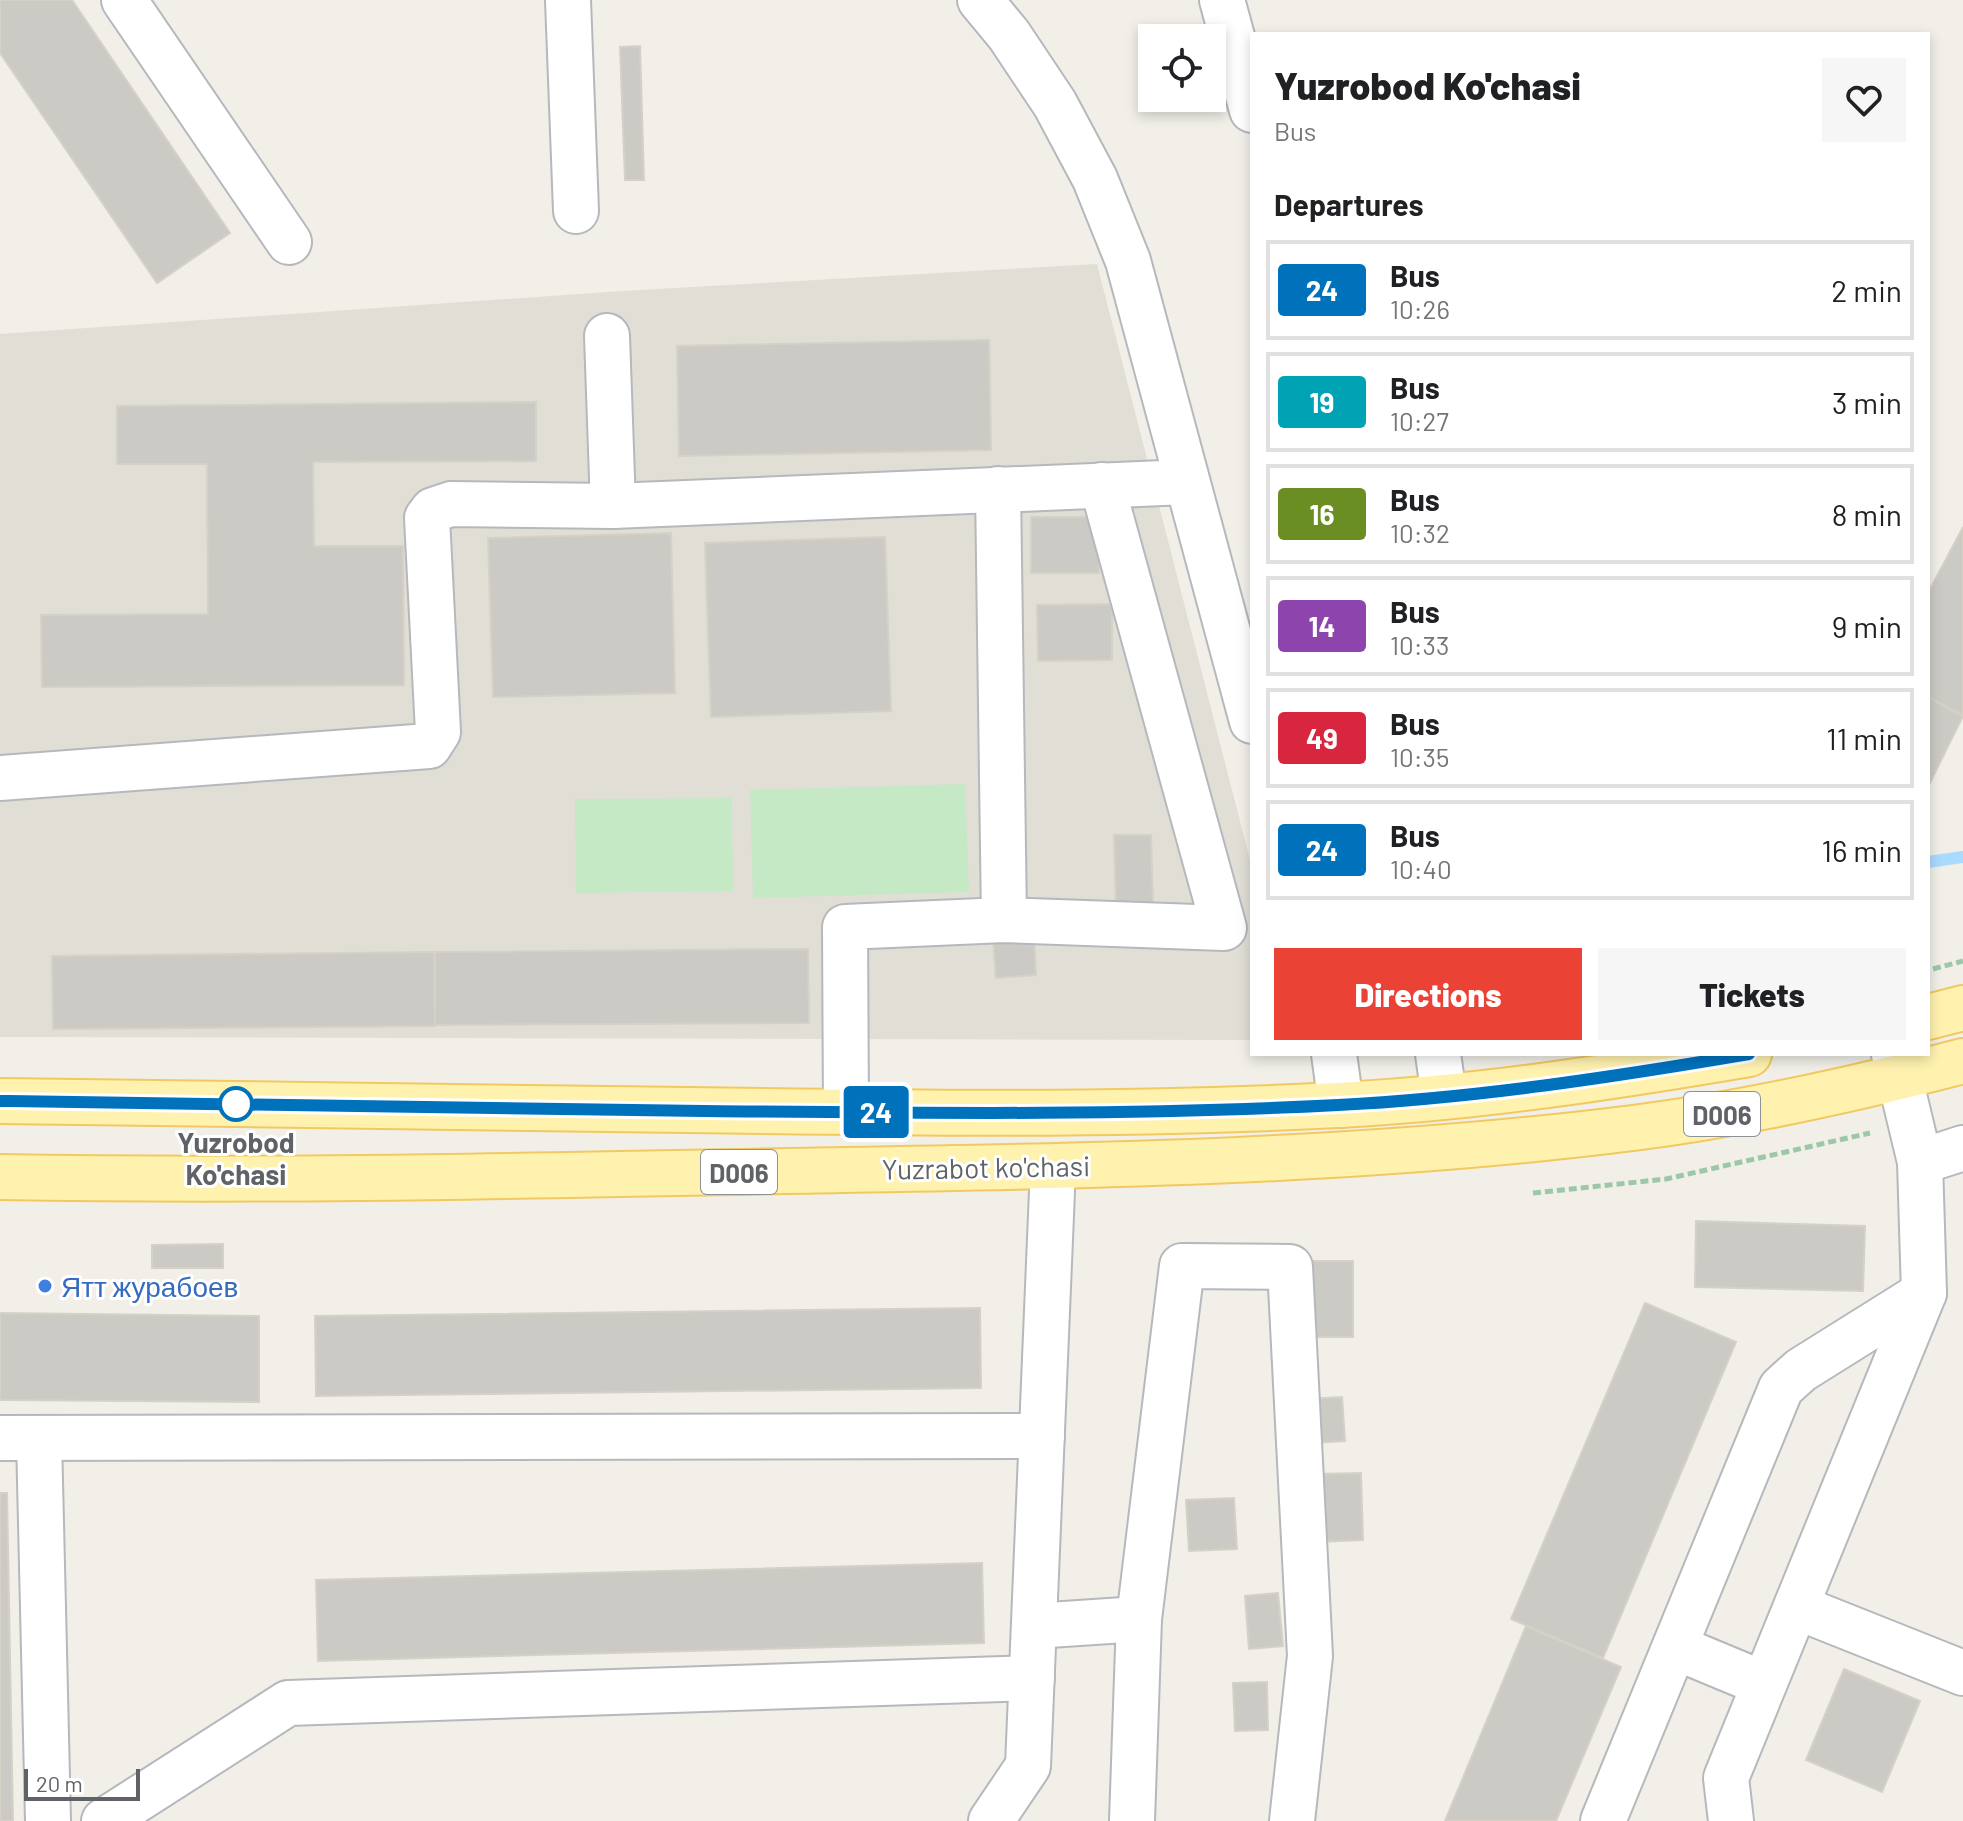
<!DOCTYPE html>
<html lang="en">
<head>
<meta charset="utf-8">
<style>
	:root { --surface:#fff; --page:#f6f6f6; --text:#202124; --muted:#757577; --line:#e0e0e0; --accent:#ea4335 }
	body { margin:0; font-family:Barlow,sans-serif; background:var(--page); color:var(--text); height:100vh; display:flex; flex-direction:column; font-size:30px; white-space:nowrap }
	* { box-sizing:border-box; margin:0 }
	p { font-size:26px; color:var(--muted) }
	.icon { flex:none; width:44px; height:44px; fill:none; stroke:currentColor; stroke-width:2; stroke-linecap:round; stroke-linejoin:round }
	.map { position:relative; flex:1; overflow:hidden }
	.details { position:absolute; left:1250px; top:32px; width:680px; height:1024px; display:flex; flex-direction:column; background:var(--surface); border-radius:0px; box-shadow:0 4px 12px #0003 }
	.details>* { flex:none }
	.badge { padding:0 16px; border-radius:6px; font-size:28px; line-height:52px }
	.fabs { position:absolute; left:1138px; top:24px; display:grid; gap:16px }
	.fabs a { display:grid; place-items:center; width:88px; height:88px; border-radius:0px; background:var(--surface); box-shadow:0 4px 12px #0003; font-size:40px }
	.scale { position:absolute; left:24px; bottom:20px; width:116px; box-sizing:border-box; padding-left:8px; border:4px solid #5f6368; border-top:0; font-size:22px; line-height:28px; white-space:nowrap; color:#5f6368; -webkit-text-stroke:6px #fff; paint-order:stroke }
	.map>.badge { position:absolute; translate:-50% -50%; box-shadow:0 0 0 4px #fff }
	h2 { padding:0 24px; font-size:30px; line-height:72px }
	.round { display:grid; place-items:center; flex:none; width:84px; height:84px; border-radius:0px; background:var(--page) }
	.summary { display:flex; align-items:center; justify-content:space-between; height:136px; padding:0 24px }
	h1 { font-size:38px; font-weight:800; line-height:60px }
	.primary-button { display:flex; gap:16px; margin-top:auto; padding:16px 24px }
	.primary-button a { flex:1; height:92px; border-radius:0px; background:var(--accent); color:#fff; font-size:32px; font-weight:800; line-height:92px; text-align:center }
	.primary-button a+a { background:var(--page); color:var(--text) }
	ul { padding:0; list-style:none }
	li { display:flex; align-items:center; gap:24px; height:100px; margin:0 16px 12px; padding:0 8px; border:4px solid var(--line); border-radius:0px }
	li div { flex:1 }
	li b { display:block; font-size:30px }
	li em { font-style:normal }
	li .badge { min-width:88px; font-weight:700; text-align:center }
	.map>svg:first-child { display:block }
	.education { fill:#e1ded6 }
	.green { fill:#c5e8c5 }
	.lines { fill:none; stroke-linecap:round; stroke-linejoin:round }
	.stream { stroke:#aadaff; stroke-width:12 }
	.building { fill:#cccac5; stroke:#d6d1c6; stroke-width:2 }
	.minor-casing { stroke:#b5b8bc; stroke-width:48 }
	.major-casing { stroke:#f2c960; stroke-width:48 }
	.path { stroke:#9cc7a9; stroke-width:5; stroke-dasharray:8 4; stroke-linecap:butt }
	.minor { stroke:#fff; stroke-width:44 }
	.major { stroke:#fff2af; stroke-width:44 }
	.line-casing { stroke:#fff; stroke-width:18 }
	.line { stroke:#0072bc; stroke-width:12 }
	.stop-dot { fill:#fff; stroke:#0072bc; stroke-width:4 }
	.shop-dot { fill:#3f7fe0; stroke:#fff; stroke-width:3 }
	.labels { text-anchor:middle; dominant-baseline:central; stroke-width:6; stroke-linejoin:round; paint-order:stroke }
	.shield { fill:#fff; stroke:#8f9295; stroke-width:2 }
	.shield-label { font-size:26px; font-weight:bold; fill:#5f6368 }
	.stop-label { font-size:28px; font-weight:bold; fill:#5f6368; stroke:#fff }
	.street-label { font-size:28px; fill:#5f6368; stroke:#fff }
	.shop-label { font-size:28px; fill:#366cbe; stroke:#fff; text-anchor:start }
</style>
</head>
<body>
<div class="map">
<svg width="1963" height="1821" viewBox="0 0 1963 1821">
	<rect width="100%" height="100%" fill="#f1efe8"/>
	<path class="education" d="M1097 264 1252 868V1040L0 1037V334L622 291Z"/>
	<g class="green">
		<path d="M965 784 969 892 753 898 750 790Z"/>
		<path d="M732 798 733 891 576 893 575 799Z"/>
	</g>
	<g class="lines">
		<path class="stream" d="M1928 862 1963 857"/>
	</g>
	<g class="building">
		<path d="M0 0H72L230 233 157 283 0 53Z"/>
		<path d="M640 46 644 180H625L620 47Z"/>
		<path d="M989 340 991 450 679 456 677 346Z"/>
		<path d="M536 402V461L313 462 314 546H403L404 685 42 687 41 615 208 614 207 464H117V406Z"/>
		<rect x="1031" y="517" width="68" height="56"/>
		<path d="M1963 527V716L1928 697V593Z"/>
		<path d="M671 533 675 693 493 697 488 538Z"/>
		<path d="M885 537 891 711 711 717 705 543Z"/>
		<path d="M1112 604V660L1038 661 1037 605Z"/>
		<path d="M1928 697 1963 716 1928 787Z"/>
		<path d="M1114 835H1151L1153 903 1116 904Z"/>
		<path d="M1034 935 1036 975 996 978 993 938Z"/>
		<path d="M808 949 809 1023 435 1025V952Z"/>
		<path d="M434 952 435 1026 53 1029 52 956Z"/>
		<path d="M1696 1221 1865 1226 1863 1291 1695 1287Z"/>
		<path d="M223 1244V1268H152V1245Z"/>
		<rect x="1309" y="1261" width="44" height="76"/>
		<path d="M1645 1303 1736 1342 1603 1658 1511 1619Z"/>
		<path d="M980 1308 981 1388 316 1396 315 1316Z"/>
		<path d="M0 1313 259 1316V1402L0 1400Z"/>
		<path d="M1342 1397 1345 1441 1311 1443 1309 1399Z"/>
		<path d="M1361 1473 1363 1540 1317 1542 1316 1474Z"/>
		<path d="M0 1493H7L13 1821H0Z"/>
		<path d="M1234 1498 1237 1549 1189 1551 1186 1500Z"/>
		<path d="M982 1563 984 1643 318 1661 316 1580Z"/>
		<path d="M1278 1593 1283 1646 1249 1649 1245 1596Z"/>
		<path d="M1526 1626 1621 1667 1556 1821H1445Z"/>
		<path d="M1844 1669 1920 1701 1882 1792 1806 1760Z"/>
		<path d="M1267 1682 1268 1730 1235 1731 1233 1683Z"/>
	</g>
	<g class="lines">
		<g class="minor-casing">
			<g id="minor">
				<path d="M124 0 289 242"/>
				<path d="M568 0 576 211"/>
				<path d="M980 0 1009 35 1055 104 1095 179 1128 261 1252 721"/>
				<path d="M1222 0 1252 110"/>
				<path d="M607 336 613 506"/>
				<path d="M998 489 1004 920"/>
				<path d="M0 778 429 746 438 732 427 518 433 510 451 504 613 506 1187 482"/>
				<path d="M1334 1054 1341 1105"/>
				<path d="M1438 1054 1444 1096"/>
				<path d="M846 1112 845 927 1004 920 1224 928 1102 485"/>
				<path d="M1920 1162 1963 1148"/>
				<path d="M0 1438 1042 1436"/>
				<path d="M39 1438 48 1821"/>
				<path d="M1797 1607 1963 1673"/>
				<path d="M1034 1626 1139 1619"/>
				<path d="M1675 1647 1764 1684"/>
				<path d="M104 1821 288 1703 1032 1678"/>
				<path d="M991 1821 1028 1766 1053 1167"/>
				<path d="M1132 1821 1139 1619 1182 1266 1290 1267 1310 1656 1292 1821"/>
				<path d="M1603 1821 1781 1388 1801 1370 1924 1293"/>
				<path d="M1731 1821 1726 1778 1924 1293 1920 1162 1894 1054"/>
			</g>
		</g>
		<g class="major-casing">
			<g id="major">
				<path d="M1928 1017 1963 1008"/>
				<path d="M0 1101C229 1104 458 1107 687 1110 904 1113 1121 1116 1338 1105 1476 1098 1613 1077 1749 1054"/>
				<path d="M0 1177C281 1182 561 1175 842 1170 1106 1166 1371 1161 1633 1128 1744 1114 1855 1089 1963 1061"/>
			</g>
		</g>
		<g class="path">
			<path d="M1933 969 1963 961"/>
			<path d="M1533 1193 1666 1179 1870 1133"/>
		</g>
		<use href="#minor" class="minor"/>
		<use href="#major" class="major"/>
	</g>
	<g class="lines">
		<g class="line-casing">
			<path id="line" d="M0 1101C235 1104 470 1108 704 1111 915 1113 1127 1116 1338 1105 1476 1098 1613 1077 1749 1054"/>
		</g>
		<use href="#line" class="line"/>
	</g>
	<circle class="stop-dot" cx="236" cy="1104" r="16"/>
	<circle class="shop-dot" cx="45" cy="1286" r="8"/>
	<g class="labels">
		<g class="shield">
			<rect x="1684" y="1092" width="76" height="44" rx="6"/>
			<rect x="701" y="1150" width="76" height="44" rx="6"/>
		</g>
		<g class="shield-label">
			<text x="1722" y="1114">D006</text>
			<text x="739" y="1172">D006</text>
		</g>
		<g class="stop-label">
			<text x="236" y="1142">Yuzrobod<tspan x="236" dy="32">Ko'chasi</tspan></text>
		</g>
		<g class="street-label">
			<text transform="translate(986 1167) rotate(-1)">Yuzrabot ko'chasi</text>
		</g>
		<g class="shop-label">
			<text x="61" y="1286">Ятт журабоев</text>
		</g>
	</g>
</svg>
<div class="fabs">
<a><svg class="icon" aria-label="locate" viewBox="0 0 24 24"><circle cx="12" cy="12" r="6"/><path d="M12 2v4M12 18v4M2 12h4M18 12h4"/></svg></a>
</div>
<div class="scale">20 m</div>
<b class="badge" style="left:876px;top:1112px;background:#0072bc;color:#fff">24</b>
<section class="details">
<div class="summary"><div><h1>Yuzrobod Ko'chasi</h1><p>Bus</p></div><a class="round"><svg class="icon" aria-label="heart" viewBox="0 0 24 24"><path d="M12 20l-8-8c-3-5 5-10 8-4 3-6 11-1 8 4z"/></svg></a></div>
<h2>Departures</h2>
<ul>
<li><span class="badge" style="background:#0072bc;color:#fff">24</span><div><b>Bus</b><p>10:26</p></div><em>2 min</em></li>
<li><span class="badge" style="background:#00a3b4;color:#fff">19</span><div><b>Bus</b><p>10:27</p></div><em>3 min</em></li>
<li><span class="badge" style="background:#6b8e23;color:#fff">16</span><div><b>Bus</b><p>10:32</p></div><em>8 min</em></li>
<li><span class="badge" style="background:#8e44ad;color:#fff">14</span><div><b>Bus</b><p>10:33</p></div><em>9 min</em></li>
<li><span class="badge" style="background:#d7263d;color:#fff">49</span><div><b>Bus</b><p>10:35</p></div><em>11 min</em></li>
<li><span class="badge" style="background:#0072bc;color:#fff">24</span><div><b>Bus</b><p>10:40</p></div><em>16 min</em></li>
</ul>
<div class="primary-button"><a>Directions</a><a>Tickets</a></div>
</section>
</div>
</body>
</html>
